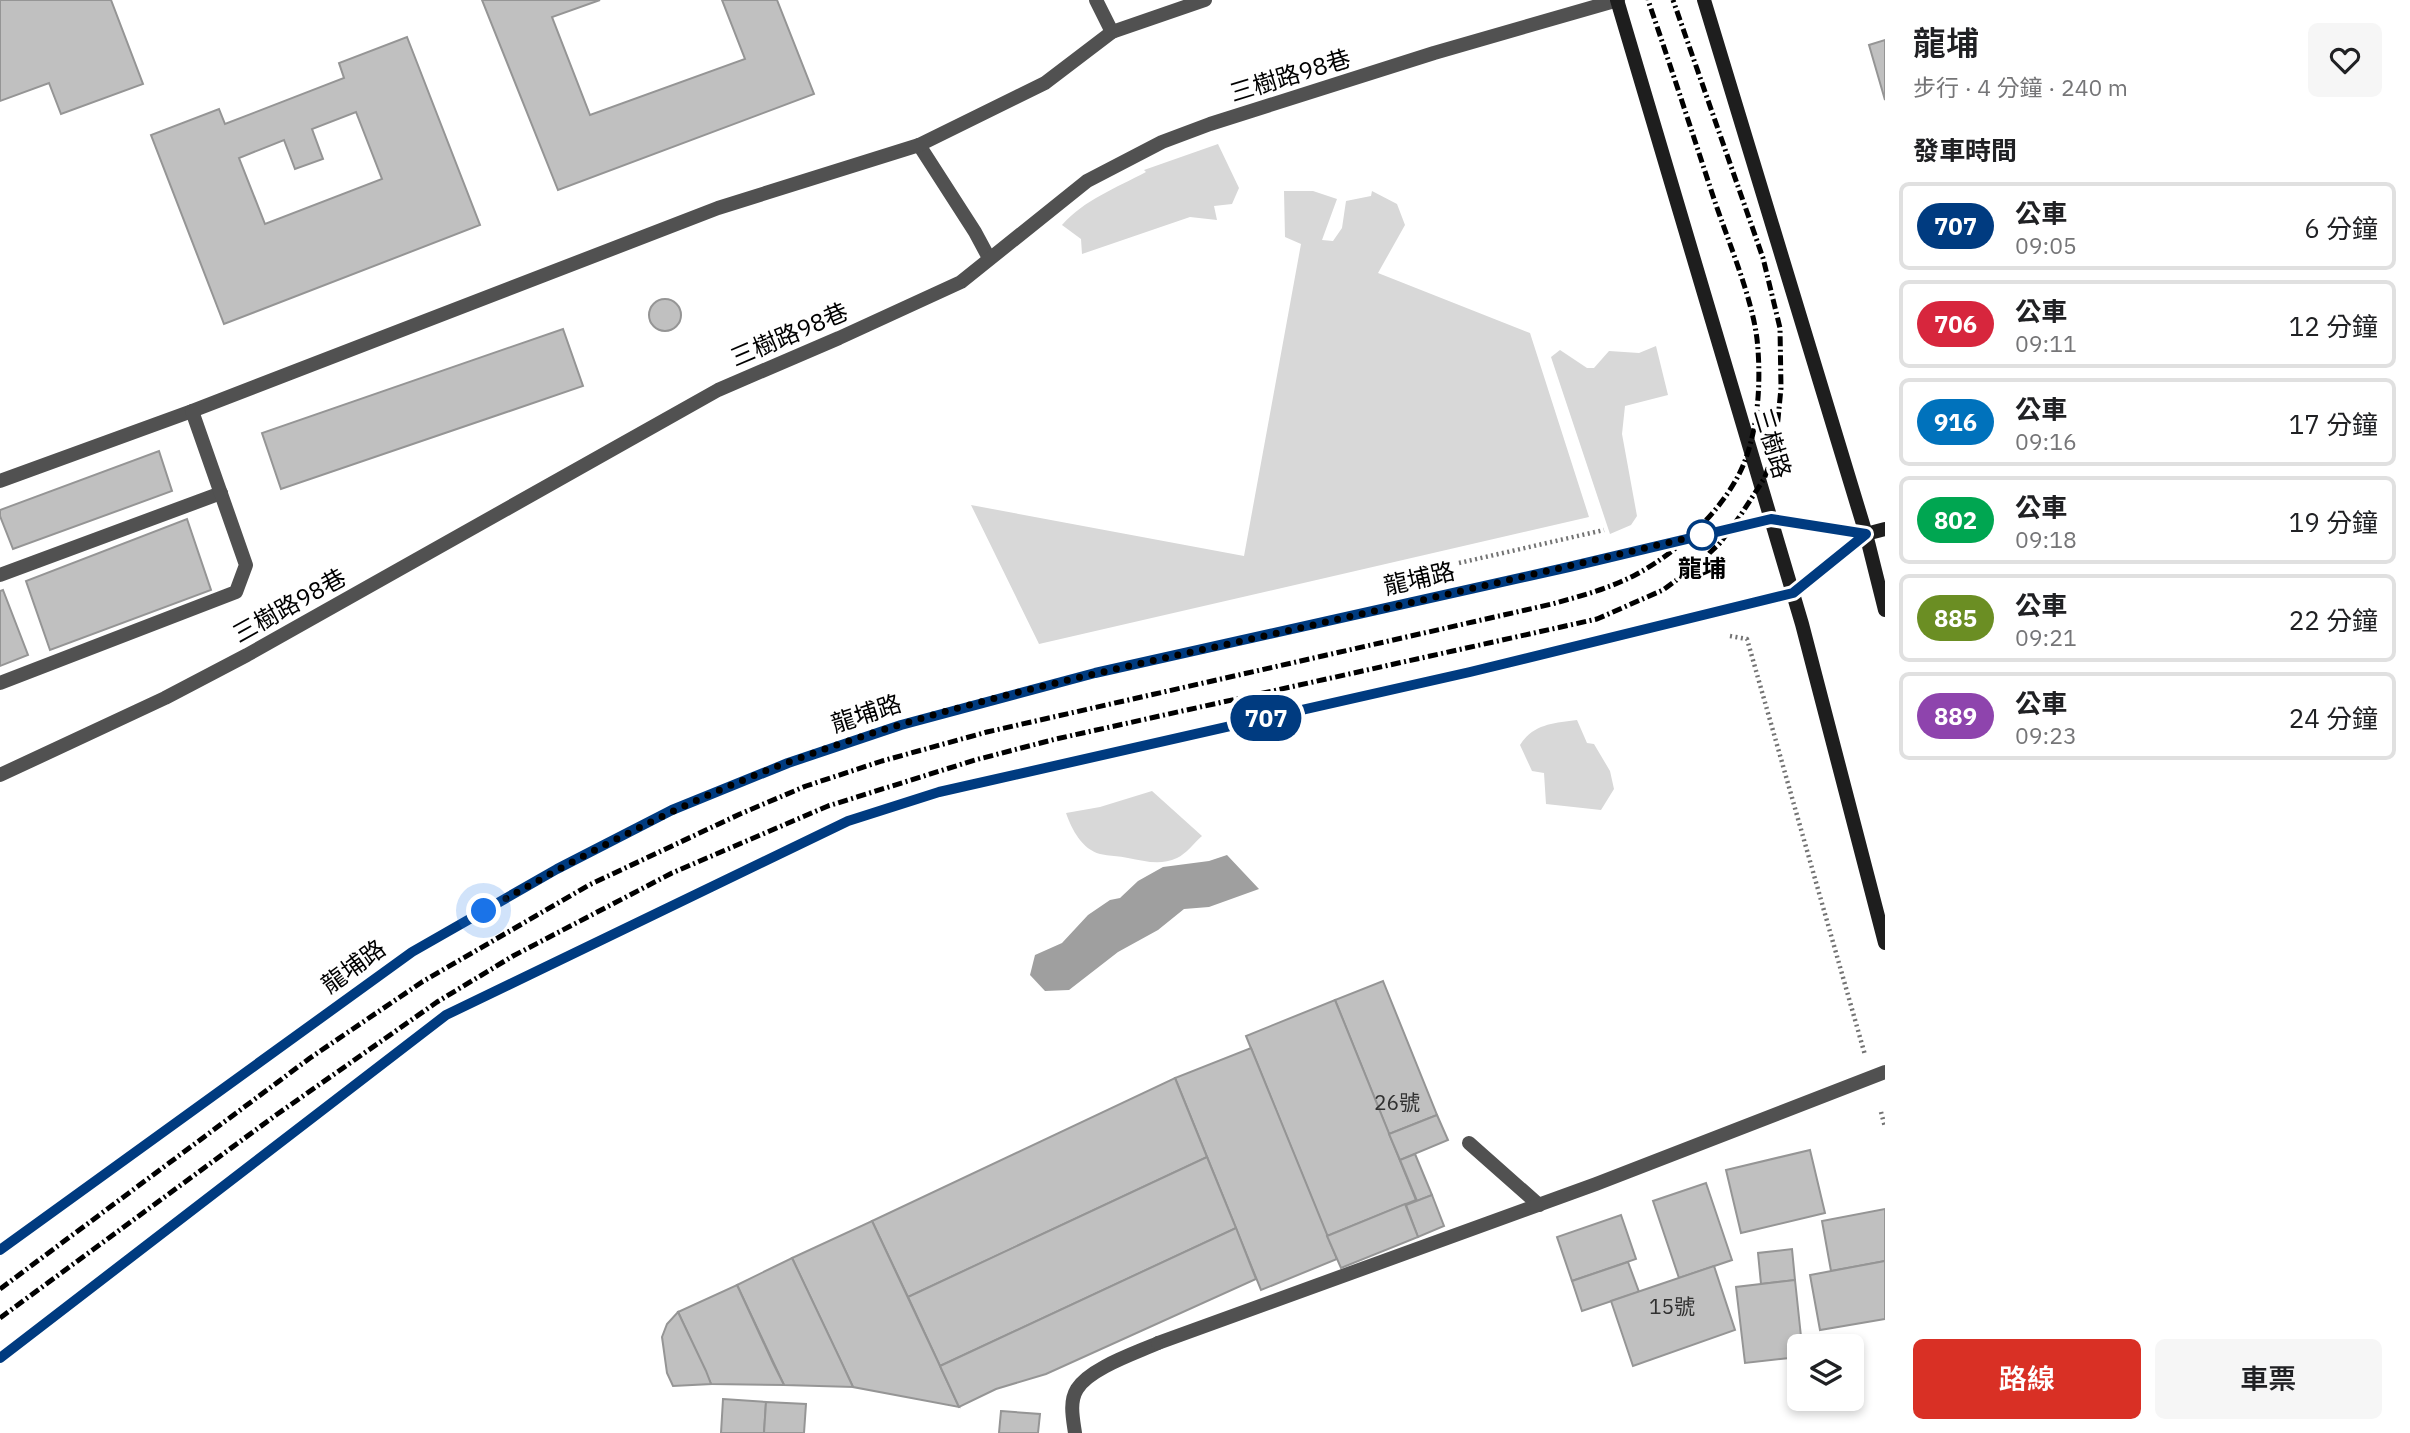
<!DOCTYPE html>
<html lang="zh-TW">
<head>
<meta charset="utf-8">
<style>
	:root { --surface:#fff; --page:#f6f6f6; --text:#202124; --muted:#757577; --line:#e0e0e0; --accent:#d93025 }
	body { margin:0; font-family:"IBM Plex Sans","Noto Sans TC",sans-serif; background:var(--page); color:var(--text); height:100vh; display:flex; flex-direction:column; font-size:26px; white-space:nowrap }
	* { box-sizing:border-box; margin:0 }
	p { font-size:23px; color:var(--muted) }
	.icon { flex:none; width:38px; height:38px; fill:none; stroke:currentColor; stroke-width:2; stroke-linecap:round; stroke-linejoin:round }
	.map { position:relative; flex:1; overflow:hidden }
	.details { display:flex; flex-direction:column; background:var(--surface); width:525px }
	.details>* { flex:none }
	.badge { padding:0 14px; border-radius:23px; font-size:24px; line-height:46px }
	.fabs { position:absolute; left:1787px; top:1334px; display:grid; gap:14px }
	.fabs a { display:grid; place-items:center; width:77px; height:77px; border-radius:10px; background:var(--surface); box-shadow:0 4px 10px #0003; font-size:35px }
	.you { position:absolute; width:35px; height:35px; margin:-18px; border:5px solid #fff; border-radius:50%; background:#1a73e8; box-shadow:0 0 0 10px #1a73e833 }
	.map>.badge { position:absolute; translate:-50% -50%; box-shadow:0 0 0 4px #fff }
	h2 { padding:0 28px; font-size:26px; line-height:63px }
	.round { display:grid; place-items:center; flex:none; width:74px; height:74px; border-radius:10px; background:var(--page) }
	.headline { display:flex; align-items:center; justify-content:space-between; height:119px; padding:0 28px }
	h1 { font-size:33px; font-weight:600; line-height:52px }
	.primary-button { display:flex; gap:14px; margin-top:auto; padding:14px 28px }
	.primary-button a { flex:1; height:80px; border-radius:10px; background:var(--accent); color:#fff; font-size:28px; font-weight:600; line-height:80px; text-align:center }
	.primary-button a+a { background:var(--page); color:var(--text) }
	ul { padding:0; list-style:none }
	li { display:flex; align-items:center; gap:21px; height:88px; margin:0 14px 10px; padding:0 14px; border:4px solid var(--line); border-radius:10px }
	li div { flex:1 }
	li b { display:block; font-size:26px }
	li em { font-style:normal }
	li .badge { min-width:77px; font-weight:700; text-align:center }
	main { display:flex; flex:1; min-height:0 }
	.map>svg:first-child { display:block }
	.green { fill:#d8d8d8 }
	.water { fill:#9f9f9f }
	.building { fill:#c0c0c0; stroke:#959595; stroke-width:2; fill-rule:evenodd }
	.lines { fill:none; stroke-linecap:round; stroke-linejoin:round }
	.path { stroke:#737373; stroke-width:4.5; stroke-dasharray:2 3.5; stroke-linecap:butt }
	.lane { stroke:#515151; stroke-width:14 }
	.street { stroke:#515151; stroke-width:14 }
	.secondary { stroke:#1e1e1e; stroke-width:14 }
	.rail { stroke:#000; stroke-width:5; stroke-dasharray:10 3.5 2 3.5; stroke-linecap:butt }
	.line-casing { stroke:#fff; stroke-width:16 }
	.line { stroke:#003b80; stroke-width:10 }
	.walk { stroke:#000; stroke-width:7; stroke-dasharray:0 12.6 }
	.stop-dot { fill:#fff; stroke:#003b80; stroke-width:3.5 }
	.labels { text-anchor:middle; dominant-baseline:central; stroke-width:7; stroke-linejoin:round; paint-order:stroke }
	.number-label { font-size:21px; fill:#303030 }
	.street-label { font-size:24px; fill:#000; stroke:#fff }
	.stop-label { font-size:24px; font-weight:bold; fill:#000; stroke:#fff }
</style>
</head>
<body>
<main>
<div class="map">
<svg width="1885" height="1433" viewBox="0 0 1885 1433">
	<rect width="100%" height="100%" fill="#fff"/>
	<g class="green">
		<path d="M1218 144 1239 188 1232 204 1214 206 1217 220 1190 217 1082 254 1081 239 1062 225C1084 200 1116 188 1146 172L1144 170Z"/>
		<path d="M1284 191H1313L1337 199 1322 240 1333 241 1342 228 1346 201 1371 196 1372 191 1397 204 1405 225 1378 273 1530 333 1589 517 1039 644 971 505 1244 556 1301 244 1285 237Z"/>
		<path d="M1656 346 1668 395 1625 406 1622 434 1637 516 1631 525 1610 534 1551 357 1560 350 1587 368H1594L1609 351 1639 353Z"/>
		<path d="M1577 720 1587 743 1594 744 1610 771 1614 789 1601 810 1546 804 1544 773 1532 771 1520 745C1533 724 1554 723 1577 720Z"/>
		<path d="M1152 791 1202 836C1194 843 1186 854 1177 858 1160 866 1145 861 1128 858 1119 856 1109 856 1100 854 1082 849 1072 830 1066 813L1100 807Z"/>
	</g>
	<path class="water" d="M1227 855 1259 889 1209 907 1184 909 1158 930 1118 952 1069 990 1045 991 1030 975 1035 955 1062 943 1088 915 1110 900 1120 898 1138 881 1163 867 1209 861Z"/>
	<g class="building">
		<path d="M0 0H111L143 84 61 114 49 83 0 101Z"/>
		<path d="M482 0H600L552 17 590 115 745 59 722 0H777L814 94 558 190Z"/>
		<path d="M407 37 480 225 224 324 151 135 219 109 225 124 344 78 339 63ZM356 112 382 179 265 224 239 158 284 140 295 169 323 159 312 129Z"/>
		<path d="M1885 40V100L1869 45Z"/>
		<circle cx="665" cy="315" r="16"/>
		<path d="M563 329 583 386 281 489 262 433Z"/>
		<path d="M159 451 172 491 13 549 0 516V510Z"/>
		<path d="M187 519 211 590 50 650 26 581Z"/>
		<path d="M3 590 28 655 0 666V591Z"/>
		<path d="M1383 981 1437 1115 1389 1134 1335 1000Z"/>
		<path d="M1335 1000 1416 1200 1327 1236 1246 1036Z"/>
		<path d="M1251 1048 1337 1259 1261 1290 1175 1078Z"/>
		<path d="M1175 1078 1207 1157 908 1297 872 1221Z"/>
		<path d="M1437 1115 1448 1140 1400 1160 1389 1134Z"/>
		<path d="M1810 1150 1825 1213 1741 1233 1726 1170Z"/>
		<path d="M1415 1154 1432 1195 1417 1201 1400 1160Z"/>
		<path d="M1207 1157 1236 1228 940 1366 908 1297Z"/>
		<path d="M1706 1183 1732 1260 1679 1278 1653 1201Z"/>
		<path d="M1432 1195 1444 1226 1418 1237 1406 1205Z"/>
		<path d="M1405 1204 1418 1237 1341 1268 1327 1236Z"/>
		<path d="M1885 1209V1261L1831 1271 1822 1221Z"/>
		<path d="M1621 1215 1636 1259 1572 1281 1557 1237Z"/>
		<path d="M872 1221 940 1366 959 1407 853 1387 792 1258Z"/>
		<path d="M1236 1228 1256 1279 1046 1374 996 1389 959 1407 940 1366Z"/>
		<path d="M1792 1249 1795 1280 1761 1284 1758 1253Z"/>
		<path d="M792 1258 840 1359 853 1387 784 1385 737 1285Z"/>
		<path d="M1885 1261V1319L1820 1330 1810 1275Z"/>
		<path d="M1628 1262 1639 1292 1582 1311 1572 1281Z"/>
		<path d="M1714 1266 1735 1330 1633 1366 1611 1301Z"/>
		<path d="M1795 1280 1802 1346H1799V1357L1745 1363 1736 1287Z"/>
		<path d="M737 1285 773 1363 784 1385 711 1384 678 1312Z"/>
		<path d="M678 1312 706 1371 711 1384 673 1386 667 1373 662 1337 667 1324Z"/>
		<path d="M723 1399 766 1402 764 1433H721Z"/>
		<path d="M766 1402 806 1404 804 1433H764Z"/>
		<path d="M1001 1411 1040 1414 1038 1433H999Z"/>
	</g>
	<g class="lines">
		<g class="path">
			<path d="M1459 563 1604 530"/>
			<path d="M1730 636 1747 639 1865 1055"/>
			<path d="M1881 1112 1885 1127"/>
		</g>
		<g class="lane">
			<path d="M1096 0 1112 32"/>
			<path d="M919 145 975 232 989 258"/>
			<path d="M0 481 192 411 718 208 919 145 1045 83 1112 32 1205 0"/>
			<path d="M0 575 221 493"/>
			<path d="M0 683 236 592 246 565 192 411"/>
			<path d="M0 775 165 698 247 655 718 390 839 338 961 282 1087 181 1162 142 1210 124 1434 53 1618 0"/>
			<path d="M1469 1143 1539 1205"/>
			<path d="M1075 1433C1073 1419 1069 1402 1077 1389 1090 1368 1136 1353 1158 1343"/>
		</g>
		<path class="street" d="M1158 1343 1596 1184 1885 1072"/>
		<g class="secondary">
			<path d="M1617 0 1802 624 1885 943"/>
			<path d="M1704 0 1866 534 1885 610"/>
			<path d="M0 1250 412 952 557 869 672 810 788 763 901 725 1095 673 1569 567 1771 519 1866 534"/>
			<path d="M0 1358 446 1015 848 821 939 792 1470 672 1793 593 1866 534 1885 529"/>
		</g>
		<g class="rail">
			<path d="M0 1289 310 1058 422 982 589 885 740 814 806 786 882 761 987 732 1552 604C1581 596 1611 588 1637 574 1681 550 1731 504 1747 455 1759 420 1761 376 1757 339 1752 298 1729 243 1715 202 1693 135 1671 67 1648 0"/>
			<path d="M0 1318 276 1115 437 1002 513 956 672 873 828 806 975 760 1056 739 1597 619 1663 590 1697 565 1720 543 1740 516 1764 479 1775 450 1781 388 1780 328 1763 258 1673 0"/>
		</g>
	</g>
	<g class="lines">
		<g class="line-casing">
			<path id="line" d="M0 1250 412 952 557 869 672 810 788 763 901 725 1095 673 1569 567 1771 519 1866 534 1793 593 1470 672 939 792 848 821 446 1015 0 1358"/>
		</g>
		<use href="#line" class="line"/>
		<path class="walk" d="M484 911C582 855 681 803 786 763 938 706 1097 673 1255 638 1406 604 1557 569 1709 533L1702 535"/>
	</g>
	<circle class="stop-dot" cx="1702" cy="535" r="14"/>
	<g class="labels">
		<g class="number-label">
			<text x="1397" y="1102">26號</text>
			<text x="1672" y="1306">15號</text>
		</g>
		<g class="street-label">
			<text transform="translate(1290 75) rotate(-17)">三樹路98巷</text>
			<text transform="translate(789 334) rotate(-23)">三樹路98巷</text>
			<text transform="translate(1773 443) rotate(73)">三樹路</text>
			<text transform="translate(1419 578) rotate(-13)">龍埔路</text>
			<text transform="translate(289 605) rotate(-29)">三樹路98巷</text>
			<text transform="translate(866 713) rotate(-18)">龍埔路</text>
			<text transform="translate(353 966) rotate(-36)">龍埔路</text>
		</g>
		<g class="stop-label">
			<text x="1702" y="568">龍埔</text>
		</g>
	</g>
</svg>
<div class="fabs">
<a><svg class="icon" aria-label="layers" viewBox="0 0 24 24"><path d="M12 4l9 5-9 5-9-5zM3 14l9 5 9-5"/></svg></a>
</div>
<div class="you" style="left:484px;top:911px"></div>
<b class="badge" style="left:1266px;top:718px;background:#003b80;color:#fff">707</b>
</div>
<section class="details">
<div class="headline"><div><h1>龍埔</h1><p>步行 · 4 分鐘 · 240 m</p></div><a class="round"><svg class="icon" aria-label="heart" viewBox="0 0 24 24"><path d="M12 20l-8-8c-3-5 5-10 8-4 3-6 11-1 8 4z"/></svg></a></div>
<h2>發車時間</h2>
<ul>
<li><span class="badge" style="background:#003b80;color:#fff">707</span><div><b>公車</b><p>09:05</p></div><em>6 分鐘</em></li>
<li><span class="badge" style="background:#d7263d;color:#fff">706</span><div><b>公車</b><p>09:11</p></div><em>12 分鐘</em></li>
<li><span class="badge" style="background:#0072bc;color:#fff">916</span><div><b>公車</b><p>09:16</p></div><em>17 分鐘</em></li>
<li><span class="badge" style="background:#00a651;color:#fff">802</span><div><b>公車</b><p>09:18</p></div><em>19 分鐘</em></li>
<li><span class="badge" style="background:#6b8e23;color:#fff">885</span><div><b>公車</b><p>09:21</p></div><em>22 分鐘</em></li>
<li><span class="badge" style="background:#8e44ad;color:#fff">889</span><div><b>公車</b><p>09:23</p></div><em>24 分鐘</em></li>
</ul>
<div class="primary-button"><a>路線</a><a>車票</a></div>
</section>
</main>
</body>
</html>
